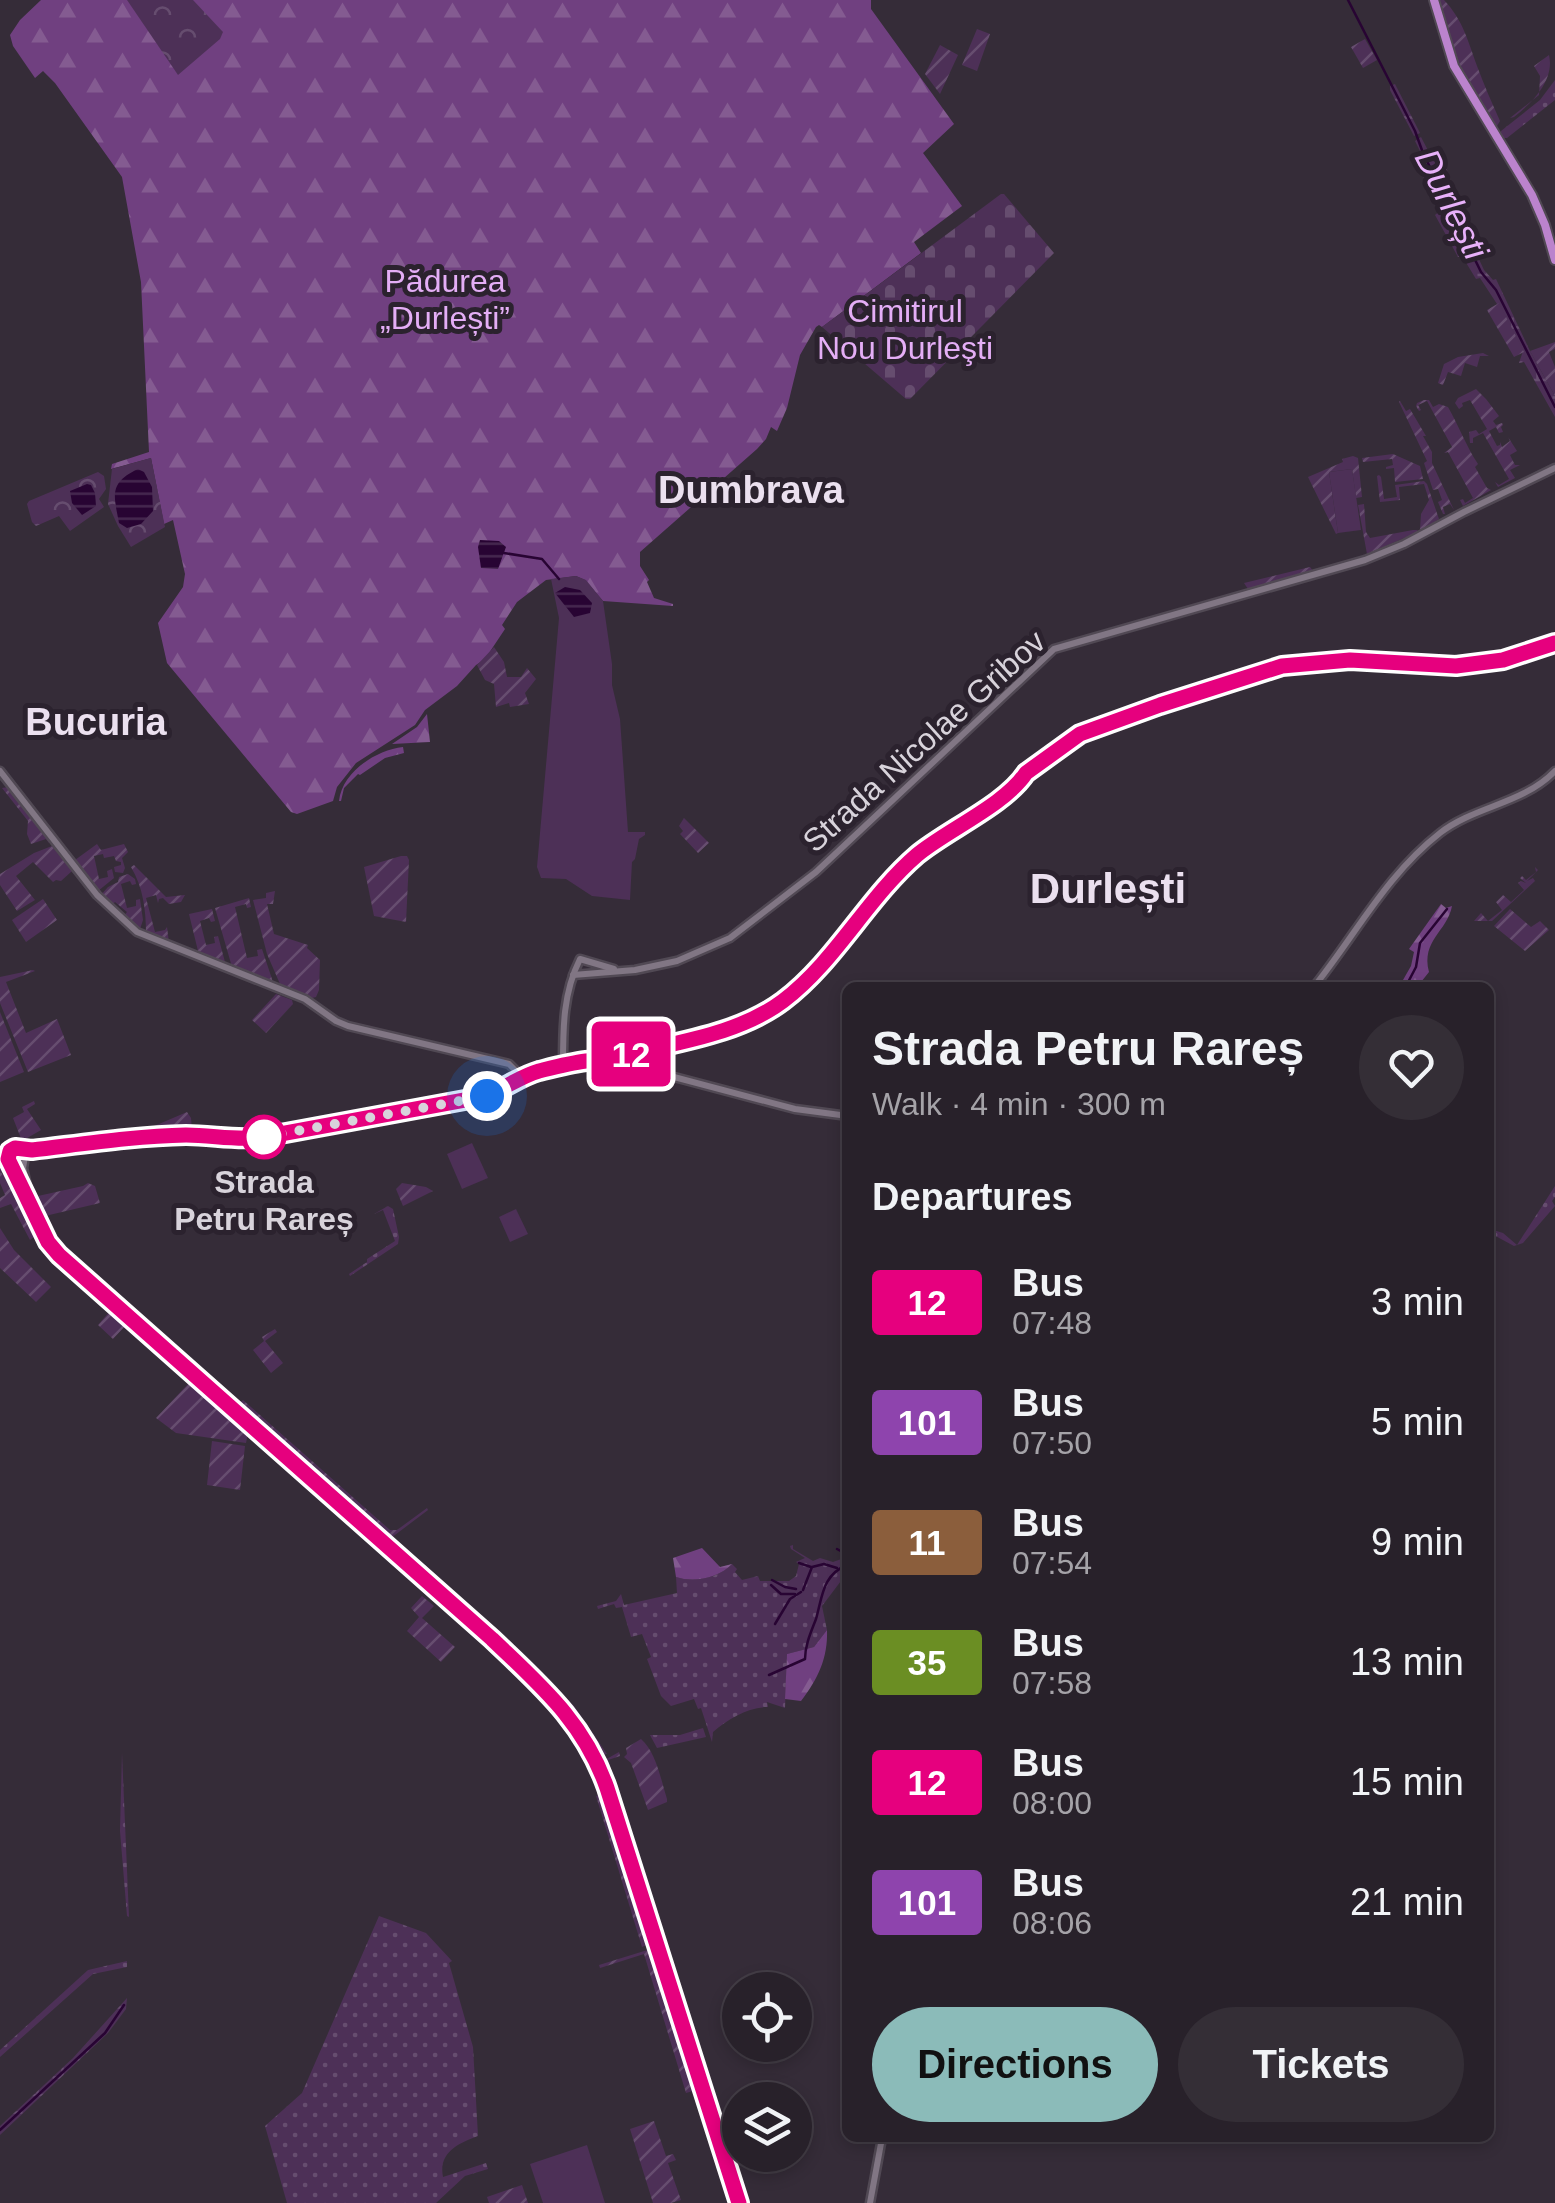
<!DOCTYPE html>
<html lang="en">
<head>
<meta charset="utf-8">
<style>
	:root { --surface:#28212a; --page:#342e36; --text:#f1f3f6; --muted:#a5a3a8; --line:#443e47; --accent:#8bbbb9 }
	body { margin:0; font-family:Helvetica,sans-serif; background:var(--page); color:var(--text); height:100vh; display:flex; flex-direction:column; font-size:38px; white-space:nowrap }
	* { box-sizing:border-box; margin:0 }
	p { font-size:32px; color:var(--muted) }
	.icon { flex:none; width:55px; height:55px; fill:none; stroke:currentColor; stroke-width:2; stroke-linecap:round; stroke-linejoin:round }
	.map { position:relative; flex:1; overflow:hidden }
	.drawer { position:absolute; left:842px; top:982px; width:652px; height:1160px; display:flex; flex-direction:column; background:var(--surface); border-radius:15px; box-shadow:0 5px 15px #0003,0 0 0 2px var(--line) }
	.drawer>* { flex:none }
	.badge { padding:0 20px; border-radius:8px; font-size:35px; line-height:65px }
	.fabs { position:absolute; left:722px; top:1972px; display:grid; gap:20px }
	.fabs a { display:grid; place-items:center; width:90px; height:90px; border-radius:50%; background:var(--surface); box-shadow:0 5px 15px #0003,0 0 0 2px var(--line); font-size:50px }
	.you { position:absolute; width:50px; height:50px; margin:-25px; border:8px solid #fff; border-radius:50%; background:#1a73e8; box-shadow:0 0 0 15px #1a73e833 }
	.map>.badge { position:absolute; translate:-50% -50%; box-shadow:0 0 0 5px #fff }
	h2 { padding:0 30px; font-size:38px; line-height:90px }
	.round { display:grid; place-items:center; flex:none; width:105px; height:105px; border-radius:52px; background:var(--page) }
	.headline { display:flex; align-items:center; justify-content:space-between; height:170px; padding:0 30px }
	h1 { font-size:48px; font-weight:700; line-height:75px }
	.button { display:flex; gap:20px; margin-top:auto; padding:20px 30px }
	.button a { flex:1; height:115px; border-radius:60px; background:var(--accent); color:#111; font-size:40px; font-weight:700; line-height:115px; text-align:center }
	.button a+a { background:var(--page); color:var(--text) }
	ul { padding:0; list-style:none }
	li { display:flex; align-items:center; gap:30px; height:120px; padding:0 30px }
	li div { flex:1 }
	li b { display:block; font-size:38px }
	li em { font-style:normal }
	li .badge { min-width:110px; font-weight:700; text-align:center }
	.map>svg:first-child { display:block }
	.grass { fill:url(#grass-dots) }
	.forest { fill:url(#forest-firs) }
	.wetland { fill:url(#wetland-marsh) }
	.cemetery { fill:url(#cemetery-stones) }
	.park { fill:url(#park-crowns) }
	.garden { fill:url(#garden-furrows) }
	.pitch { fill:#4d3057 }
	.water { fill:url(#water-rules) }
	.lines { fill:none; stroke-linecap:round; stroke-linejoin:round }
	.stream { stroke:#280433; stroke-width:2.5 }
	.minor-casing { stroke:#514954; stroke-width:11 }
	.major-casing { stroke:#514954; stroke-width:12 }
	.minor { stroke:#817684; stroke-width:6 }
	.major { stroke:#bb83cd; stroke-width:8 }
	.line-casing { stroke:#fff; stroke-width:22 }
	.line { stroke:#e6007e; stroke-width:15 }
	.walk { stroke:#d8d3db; stroke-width:10; stroke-dasharray:0 18 }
	.stop-dot { fill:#fff; stroke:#e6007e; stroke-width:5 }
	.labels { text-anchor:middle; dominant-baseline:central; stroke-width:10; stroke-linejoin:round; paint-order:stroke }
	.park-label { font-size:32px; fill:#e4aef6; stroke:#2b222e }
	.street-label { font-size:32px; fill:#d8d3db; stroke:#2b222e }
	.stop-label { font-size:32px; font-weight:bold; fill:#d8d3db; stroke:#2b222e }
	.water-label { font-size:35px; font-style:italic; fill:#e8b1fa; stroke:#2b222e }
	.quarter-label { font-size:38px; font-weight:bold; fill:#ebe0ef; stroke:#2b222e }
	.district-label { font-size:42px; font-weight:bold; fill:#ebe0ef; stroke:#2b222e }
</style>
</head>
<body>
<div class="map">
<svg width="1555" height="2203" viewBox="0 0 1555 2203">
	<defs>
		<pattern id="grass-dots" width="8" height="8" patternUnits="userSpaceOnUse" patternTransform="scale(2.5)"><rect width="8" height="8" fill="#4d3057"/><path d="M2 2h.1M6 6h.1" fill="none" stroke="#664d6f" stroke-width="1.8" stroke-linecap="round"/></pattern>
		<pattern id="forest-firs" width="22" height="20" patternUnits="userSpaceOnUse" patternTransform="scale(2.5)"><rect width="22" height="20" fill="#704080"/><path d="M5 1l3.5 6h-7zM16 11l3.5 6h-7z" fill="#845b91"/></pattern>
		<pattern id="wetland-marsh" width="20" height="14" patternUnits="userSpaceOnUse" patternTransform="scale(2.5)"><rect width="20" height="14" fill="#4d3057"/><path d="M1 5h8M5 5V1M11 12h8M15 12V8" fill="none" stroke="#664d6f"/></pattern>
		<pattern id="cemetery-stones" width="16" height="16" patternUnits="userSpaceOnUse" patternTransform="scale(2.5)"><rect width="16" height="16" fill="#4d3057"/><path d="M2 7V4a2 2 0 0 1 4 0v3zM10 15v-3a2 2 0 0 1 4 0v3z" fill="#664d6f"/></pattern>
		<pattern id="park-crowns" width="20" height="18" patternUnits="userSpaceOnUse" patternTransform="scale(2.5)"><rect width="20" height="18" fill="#4d3057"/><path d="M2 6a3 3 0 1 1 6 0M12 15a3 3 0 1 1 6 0" fill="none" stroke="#664d6f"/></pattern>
		<pattern id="garden-furrows" width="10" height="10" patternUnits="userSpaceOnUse" patternTransform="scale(2.5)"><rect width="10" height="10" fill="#4d3057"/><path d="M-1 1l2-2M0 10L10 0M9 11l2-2" fill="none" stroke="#664d6f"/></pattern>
		<pattern id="water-rules" width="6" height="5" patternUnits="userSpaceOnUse" patternTransform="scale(2.5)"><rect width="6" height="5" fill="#280433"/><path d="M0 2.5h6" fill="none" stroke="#462850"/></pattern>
	</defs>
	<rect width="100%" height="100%" fill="#352c38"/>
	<g class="grass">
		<path d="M1555 80V100L1507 138H1501V131L1540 100Z"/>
		<path d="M1555 1186V1197L1552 1201 1555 1206 1523 1243 1514 1246 1490 1233V1229L1503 1233 1517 1245Z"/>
		<path d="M388 1206 393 1209 399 1237 398 1244 350 1276 349 1274 367 1262V1259L395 1241 383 1210 374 1214Z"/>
		<path d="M255 1437 384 1551V1555L255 1440Z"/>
		<path d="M793 1545V1549L813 1561 820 1558 833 1562 847 1557V1573L822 1606 827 1630 814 1647 787 1654 785 1708 767 1702 768 1707C748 1707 728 1719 713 1732L712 1742 701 1708 698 1709 694 1699 671 1706 661 1696 647 1659 651 1657 642 1634 631 1637 622 1607 616 1608 614 1604 598 1609 597 1606 616 1601 621 1594 624 1605 677 1593 676 1577C694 1583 719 1578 732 1564L737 1569 735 1572 742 1580 758 1576 760 1581H789L796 1576 799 1564 796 1562 805 1558 791 1549 790 1546Z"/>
		<path d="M425 1565 574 1706 607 1754 599 1755C555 1681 483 1627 419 1571Z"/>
		<path d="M703 1728 706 1737 657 1748 650 1735H680Z"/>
		<path d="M122 1753 129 1917 127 1916 120 1831Z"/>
		<path d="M379 1916 426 1933 452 1961 449 1963 473 2047 478 2136C459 2143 438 2152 443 2177L486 2163 488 2169 465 2176 436 2203H287L265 2126 302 2093Z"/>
		<path d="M127 1961V1967L93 1974 0 2057V2050L88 1970Z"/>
	</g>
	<g class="forest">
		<path d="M41 0H871V9L954 124 923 153 962 206 914 242 921 253 822 327 819 325 816 327 800 355 787 408 777 431 771 427 766 439 757 449 640 552V566L649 580 647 582 654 598 673 604V606L603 601 585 580 576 576 546 580 517 602 502 625 505 629 485 659 476 665 457 686 425 710 415 725 356 763 337 787 333 801 297 814 291 812 167 663 158 623 183 587 185 574 173 520 164 524 151 458 111 469 112 464 149 452 141 282 122 177 55 83 43 71 35 78 13 46 10 35 20 20Z"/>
		<path d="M427 714 430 742 392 744 417 727Z"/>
		<path d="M403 747 404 753 385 758 360 775 358 774 344 788 341 801H339C342 772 376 750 403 747Z"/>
		<path d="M1441 904 1446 908 1452 906C1447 932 1421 940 1429 972L1417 987H1399L1411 966 1414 952 1409 949Z"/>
		<path d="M702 1548 720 1567 732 1564C719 1578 694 1583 676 1577L673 1558Z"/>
		<path d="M827 1630C828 1658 818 1679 801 1701L785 1699 787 1654 814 1647Z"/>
	</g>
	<g class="wetland">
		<path d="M1395 84 1420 133 1414 136 1390 90V86Z"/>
		<path d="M1421 137 1434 162 1442 160 1449 174 1442 178 1480 253 1477 255 1484 270 1493 280 1496 279 1530 351 1555 396V417L1524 362 1519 363 1523 351 1499 304H1497L1480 278 1476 279 1462 256 1458 257 1435 215 1440 211 1421 172 1428 167 1415 141Z"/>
		<path d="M127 1998 126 2009 108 2033 0 2135V2126L73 2058Z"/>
	</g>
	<path class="cemetery" d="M1001 194H1004L1054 253 910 399H906L822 327Z"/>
	<g class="park">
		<path d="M127 0H193L223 32 220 39 178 75Z"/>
		<path d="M151 458 165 527 131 547 118 526 108 504 112 469Z"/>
		<path d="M98 472 104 476 106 489 99 499 104 507 70 531 59 516 36 526 32 522 27 504 29 501Z"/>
	</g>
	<g class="garden">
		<path d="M1438 0H1444C1463 20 1468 41 1477 66 1484 85 1492 103 1500 121L1497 126H1494L1455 59Z"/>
		<path d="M977 29 990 34 977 71 962 65Z"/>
		<path d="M1365 39 1377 60 1363 68 1351 47Z"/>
		<path d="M940 45 958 55 940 94 925 74Z"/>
		<path d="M1549 55C1555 80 1532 103 1514 117L1510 118 1539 95 1540 76 1534 66Z"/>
		<path d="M1499 303 1524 352 1514 357 1487 310Z"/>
		<path d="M1555 342V349L1549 352 1555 367V396L1530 351Z"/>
		<path d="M1483 353 1489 356H1480L1477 367 1465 363 1461 376 1448 372 1443 385 1438 383 1444 364 1458 357Z"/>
		<path d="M1476 389 1486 399 1499 416 1493 421 1496 425 1502 423 1503 425 1501 427 1503 432 1499 433 1496 427 1489 431 1497 446 1500 445V442L1502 447 1510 441 1508 437 1517 451 1510 455 1515 465H1520L1510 470 1515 478 1498 487 1495 482 1499 485 1509 479 1483 433 1473 438V443H1470L1469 432 1476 430 1479 434 1487 429 1470 400 1462 403 1463 406 1459 409 1455 403 1458 398Z"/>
		<path d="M1424 400H1429L1433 407 1439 404 1448 407C1459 426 1466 446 1478 464L1475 467 1487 488 1491 490 1463 506 1460 500 1463 499 1465 503 1473 498 1448 452 1444 453 1452 447 1427 401 1418 405 1421 410 1419 411 1416 406 1417 403Z"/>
		<path d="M1400 401 1406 411 1410 409 1426 436H1423L1432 452V463L1454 510 1450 504 1443 507 1445 514H1443L1438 502 1442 500 1438 489 1433 490 1424 463 1427 461 1399 402Z"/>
		<path d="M1393 454 1420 466 1423 479 1395 482 1394 468 1386 469V467L1393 465 1392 459 1363 462 1362 458Z"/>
		<path d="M1353 456 1358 458 1362 497 1356 498 1352 469 1329 472 1338 533 1336 534 1308 477 1343 462 1342 459Z"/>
		<path d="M1379 475 1381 477 1384 499 1397 497 1395 485 1424 481 1427 484 1439 519 1422 530 1420 529 1421 514 1429 500 1424 484 1399 487 1400 500 1380 502 1377 476Z"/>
		<path d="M1364 504 1366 532 1370 538 1413 530H1417L1418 532 1367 554 1358 505Z"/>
		<path d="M1310 567 1313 571 1248 589 1244 583Z"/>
		<path d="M494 647 504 662 507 677H521L527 668 536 679 525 693 529 704 510 707 509 703 496 707 494 684 485 680 477 665Z"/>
		<path d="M8 787 45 831 50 839 49 843 46 839 31 844 27 834 28 821 2 788Z"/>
		<path d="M684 818 709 843 698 853 680 834 683 831 679 826Z"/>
		<path d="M97 844 101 850 124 844 128 852 122 858 125 868 123 873 115 872 114 867 121 865V862L116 861 114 856 104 858 103 854 94 856 99 879 108 877 107 871 112 869 114 878 98 891 75 860Z"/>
		<path d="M52 846 72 871 61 881 56 880 53 882 33 862 16 876 35 900 17 911 0 885V874L34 853Z"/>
		<path d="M401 856H407L409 860 406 922 374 916 364 867Z"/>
		<path d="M134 865 166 897 185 895 181 902 169 904 163 898 159 899 158 903 156 895 146 898 155 932 165 930 167 927 169 943 146 933C146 910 143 887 131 867Z"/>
		<path d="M1535 867 1538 870 1527 881 1533 878 1535 881 1492 921H1474L1481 913 1488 921 1502 910 1496 902 1503 895 1511 902 1524 890 1518 883 1521 881 1526 883 1520 878 1522 876 1526 880 1536 872Z"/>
		<path d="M128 874 135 879 136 884 132 885 130 881 121 884 127 908 136 906V900L140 899 143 920 140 929 124 916 127 912 115 902 112 905 101 895 108 887 118 882 119 877Z"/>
		<path d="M275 891 273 904H267L274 934 308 945 307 948 320 960 319 990 316 997 312 998 280 984 267 954 253 900 266 898V893Z"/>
		<path d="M249 898 251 907 247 908 246 904 235 907 247 958 258 956 257 950 262 949 273 982 232 967 215 908Z"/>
		<path d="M43 899 57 920 26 942 12 920Z"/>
		<path d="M212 909 215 921 211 922 209 918 200 921 206 945 215 943 214 937 218 936 225 962 224 964 201 955 198 951 189 914Z"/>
		<path d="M1510 909 1531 927 1540 921 1549 930 1525 951 1494 926Z"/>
		<path d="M33 970 35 971 6 982 26 1033 57 1019 71 1055 28 1072 0 1003V977Z"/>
		<path d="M276 994 292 1000 293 1004 266 1033 252 1020Z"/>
		<path d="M0 1012 24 1072 0 1082Z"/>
		<path d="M627 1021 628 1027 638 1026 644 1048 610 1055 606 1029Z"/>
		<path d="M34 1101 35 1104 27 1109 41 1130 22 1141 13 1118 24 1112 22 1107Z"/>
		<path d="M187 1112 191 1118 192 1131 153 1133 152 1127Z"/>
		<path d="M0 1160 5 1170 1 1172 3 1175 8 1172 19 1196 15 1199H20L28 1216 25 1218 26 1220H31L39 1233 30 1240 11 1204 0 1208V1198L5 1195 0 1183Z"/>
		<path d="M88 1183 95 1186 100 1203 45 1216 38 1196 83 1186Z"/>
		<path d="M402 1183 426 1187 433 1191 403 1206 396 1189Z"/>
		<path d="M0 1228 14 1250 51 1287 36 1302 0 1268Z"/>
		<path d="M111 1310 127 1324 113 1339 98 1325Z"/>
		<path d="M275 1329 277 1332 265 1341 283 1363 271 1373 253 1350 264 1341 262 1337Z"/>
		<path d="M189 1383 248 1432 246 1443 176 1433 156 1418Z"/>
		<path d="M243 1400 390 1530H397L427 1508 428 1510 387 1541 234 1407Z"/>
		<path d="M212 1441 245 1446 240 1490 207 1485Z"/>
		<path d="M422 1596 434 1606 422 1618 455 1647 441 1662 407 1631 419 1617 411 1608Z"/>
		<path d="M641 1739C656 1752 661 1780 667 1799V1802L648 1810 631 1763 624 1757 627 1754 626 1748Z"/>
		<path d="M619 1752 620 1756 608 1760 621 1802 619 1804 622 1806 628 1829H630L632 1836 630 1837 634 1850 638 1851 639 1853 634 1855 636 1860 639 1859 642 1867 638 1868V1870H642L649 1890 646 1893H648L656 1919H659L674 1967 677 1969 668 1964 603 1766V1761Z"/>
		<path d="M605 1793 651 1938V1943L642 1947 596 1796Z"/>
		<path d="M654 1948 696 2084 693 2091 686 2093 644 1954 600 1968 599 1965Z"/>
		<path d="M654 2121 666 2156 673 2154 676 2160 668 2163 681 2200 671 2203H653L630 2129Z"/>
		<path d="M522 2185 528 2203H489L487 2197Z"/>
	</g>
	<g class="pitch">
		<path d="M1352 469 1361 530 1338 533 1329 472Z"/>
		<path d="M576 576 586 580 603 601 612 664V685L620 719 628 832H645V835L639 839 635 859 632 862 630 900 592 896 566 879 541 878 537 867 559 618 551 579Z"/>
		<path d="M472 1143 488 1178 462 1189 447 1154Z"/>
		<path d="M516 1209 528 1234 510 1242 499 1217Z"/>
		<path d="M587 2145 605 2203H543L530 2164Z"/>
	</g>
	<g class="water">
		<path d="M138 469 144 472 152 487 153 511 141 524 127 528 119 523C114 496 108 483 138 469Z"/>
		<path d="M87 484 91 485 95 493 96 506 82 515 72 503 70 491Z"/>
		<path d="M480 540 499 541 506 547 498 569 481 568 478 547Z"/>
		<path d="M565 587 580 590 592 603 590 613 574 617 555 593Z"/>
	</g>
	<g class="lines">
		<g class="stream">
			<path d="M1348 0 1415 131 1423 153 1481 272 1496 290 1555 407"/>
			<path d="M504 553 542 559 559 579"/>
			<path d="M1405 988 1416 967 1420 943 1447 909"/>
			<path d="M837 1549 848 1555"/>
			<path d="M799 1563 811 1567"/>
			<path d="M772 1580 785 1587 796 1589"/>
			<path d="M771 1585 781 1594H795"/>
			<path d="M803 1590 812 1567 824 1564 837 1568"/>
			<path d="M775 1624 790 1599 801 1592"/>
			<path d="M769 1675 805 1659C805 1645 811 1632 816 1619 823 1594 822 1576 848 1564"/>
			<path d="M0 2130 105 2033 124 2005"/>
		</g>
		<g class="minor-casing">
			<g id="minor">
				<path d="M0 771 97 895 137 932 305 999 336 1021 348 1026 509 1064 522 1077"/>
				<path d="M1022 779 1026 773 1046 757 1080 734 1160 705 1282 666 1351 660 1456 666 1503 660 1555 643"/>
				<path d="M573 975 635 970 677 961 730 938 816 872 1054 649 1365 560 1404 544 1464 512 1555 468"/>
				<path d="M1313 988C1355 936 1386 875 1440 833 1475 806 1523 804 1555 771"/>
				<path d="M613 1060 625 1055 738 1024 778 1004 820 964 880 893 919 854 1084 738 1090 730"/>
				<path d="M563 1065C563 1028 563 993 580 959L614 969"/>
				<path d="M20 1149 25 1156 23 1168 30 1199"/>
				<path d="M10 1151 9 1159 25 1194 48 1242 59 1255 496 1643C545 1689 584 1722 607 1788L739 2203"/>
				<path d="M0 1152 15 1148 32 1150 186 1135 255 1138 481 1097C497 1093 509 1082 524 1076 555 1064 592 1056 625 1064L795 1109 848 1116"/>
				<path d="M870 2203 882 2138"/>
			</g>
		</g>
		<g class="major-casing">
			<path id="major" d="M1434 0 1454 66 1532 195 1545 225 1555 260"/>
		</g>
		<use href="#minor" class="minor"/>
		<use href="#major" class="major"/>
	</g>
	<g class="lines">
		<g class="line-casing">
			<path id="line" d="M739 2203 607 1788C584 1722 541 1686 492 1639L59 1255 48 1242 25 1194 8 1159 10 1151 15 1148 32 1150C83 1144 135 1136 186 1135 213 1135 238 1141 264 1137L481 1097C502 1091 518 1077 539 1071 555 1067 570 1063 586 1061 602 1059 610 1061 625 1055 677 1042 739 1034 783 1001 836 961 867 898 917 855 947 830 1005 805 1026 773L1080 734 1160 705 1282 666 1350 660 1456 666 1503 660 1555 643"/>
		</g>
		<use href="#line" class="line"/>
		<path class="walk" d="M264 1137 487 1096"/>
	</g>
	<circle class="stop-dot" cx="264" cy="1137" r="20"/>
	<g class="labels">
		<g class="park-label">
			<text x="445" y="281">Pădurea<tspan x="445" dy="37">„Durlești”</tspan></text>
			<text x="905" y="311">Cimitirul<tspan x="905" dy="37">Nou Durleşti</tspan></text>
		</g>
		<g class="street-label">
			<text transform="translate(924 741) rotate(-42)">Strada Nicolae Gribov</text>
		</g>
		<g class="stop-label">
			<text x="264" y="1182">Strada<tspan x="264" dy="37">Petru Rareș</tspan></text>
		</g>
		<g class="water-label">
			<text transform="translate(1452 204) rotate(63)">Durlești</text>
		</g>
		<g class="quarter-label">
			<text x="751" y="490">Dumbrava</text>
			<text x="96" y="722">Bucuria</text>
		</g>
		<g class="district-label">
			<text x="1108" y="888">Durlești</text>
		</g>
	</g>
</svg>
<div class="fabs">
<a><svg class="icon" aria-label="locate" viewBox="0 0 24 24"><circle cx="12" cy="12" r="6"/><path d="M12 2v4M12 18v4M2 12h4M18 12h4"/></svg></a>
<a><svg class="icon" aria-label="layers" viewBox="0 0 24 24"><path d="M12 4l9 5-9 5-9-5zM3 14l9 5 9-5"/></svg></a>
</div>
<div class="you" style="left:487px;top:1096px"></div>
<b class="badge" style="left:631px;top:1054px;background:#e6007e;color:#fff">12</b>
<section class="drawer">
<div class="headline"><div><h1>Strada Petru Rareș</h1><p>Walk · 4 min · 300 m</p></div><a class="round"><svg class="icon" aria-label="heart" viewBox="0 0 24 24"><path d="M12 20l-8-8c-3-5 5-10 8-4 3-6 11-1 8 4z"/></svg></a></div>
<h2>Departures</h2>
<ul>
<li><span class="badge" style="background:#e6007e;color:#fff">12</span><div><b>Bus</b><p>07:48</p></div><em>3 min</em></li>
<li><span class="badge" style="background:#8e44ad;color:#fff">101</span><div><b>Bus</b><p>07:50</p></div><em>5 min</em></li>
<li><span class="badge" style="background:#8b5e3c;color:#fff">11</span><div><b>Bus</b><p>07:54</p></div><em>9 min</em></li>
<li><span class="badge" style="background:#6b8e23;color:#fff">35</span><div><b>Bus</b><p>07:58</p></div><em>13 min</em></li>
<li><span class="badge" style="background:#e6007e;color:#fff">12</span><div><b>Bus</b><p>08:00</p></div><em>15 min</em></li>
<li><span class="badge" style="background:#8e44ad;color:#fff">101</span><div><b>Bus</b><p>08:06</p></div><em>21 min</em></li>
</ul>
<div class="button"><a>Directions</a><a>Tickets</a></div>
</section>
</div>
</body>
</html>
